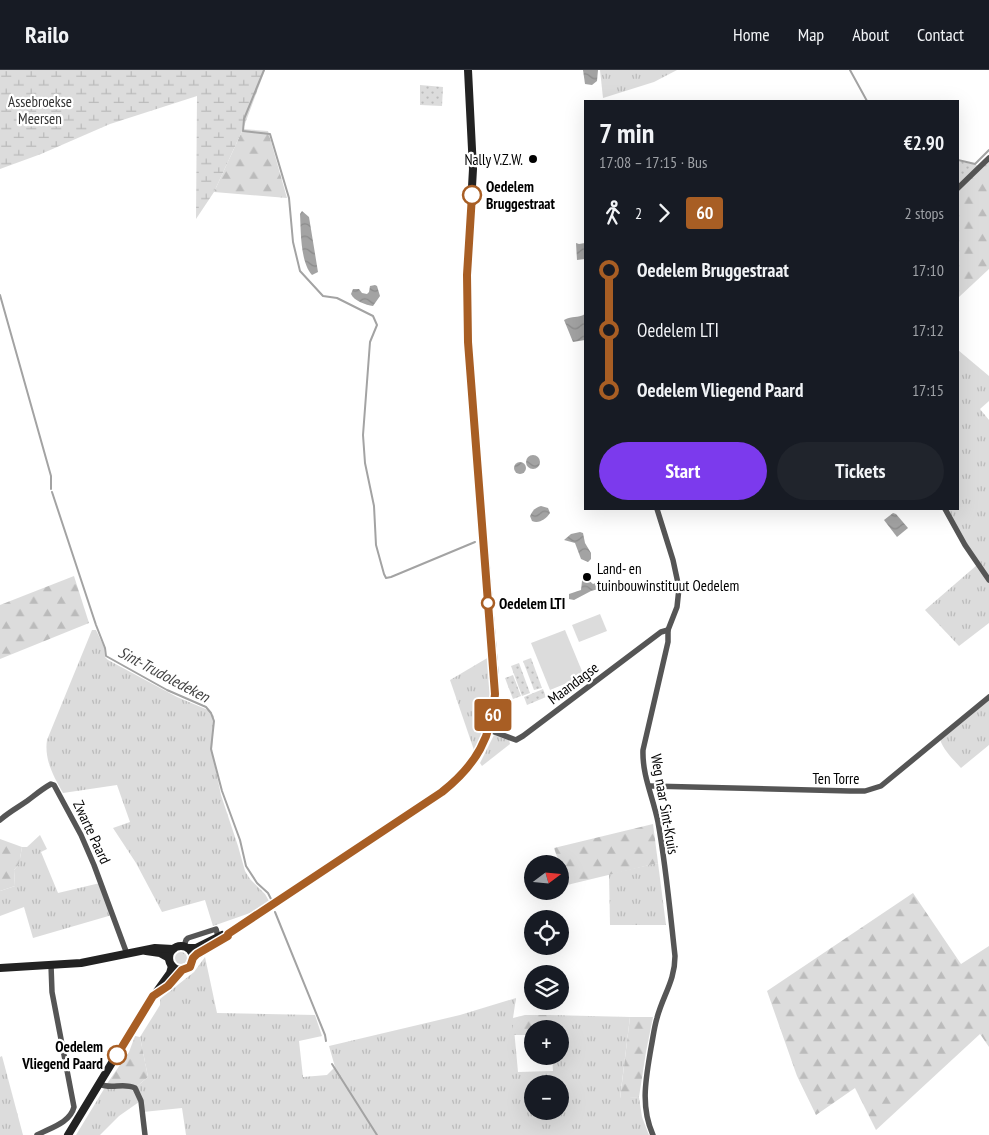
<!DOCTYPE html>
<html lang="en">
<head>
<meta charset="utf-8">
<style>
	:root { --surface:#171b24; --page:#20242c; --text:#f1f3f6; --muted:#9ea1a6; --line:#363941; --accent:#7c3aed }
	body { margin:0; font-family:"PT Sans Narrow",sans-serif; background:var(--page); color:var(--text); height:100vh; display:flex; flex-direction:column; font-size:19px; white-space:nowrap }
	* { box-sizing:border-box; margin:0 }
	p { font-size:16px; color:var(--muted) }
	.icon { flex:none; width:28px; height:28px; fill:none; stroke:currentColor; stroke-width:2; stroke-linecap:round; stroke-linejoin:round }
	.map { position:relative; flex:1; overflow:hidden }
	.sheet { position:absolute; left:584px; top:30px; width:375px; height:410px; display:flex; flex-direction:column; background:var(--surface); border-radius:0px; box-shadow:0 5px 20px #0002 }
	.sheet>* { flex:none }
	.badge { padding:0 10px; border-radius:4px; font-size:18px; line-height:32px }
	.needle { width:32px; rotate:74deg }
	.fabs { position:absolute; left:524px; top:785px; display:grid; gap:10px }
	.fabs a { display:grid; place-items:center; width:45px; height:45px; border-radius:50%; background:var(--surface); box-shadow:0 5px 20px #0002; font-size:25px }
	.map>.badge { position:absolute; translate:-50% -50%; box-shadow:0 0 0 2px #fff }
	.legs { display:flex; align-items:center; gap:8px; height:55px; padding:0 15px; font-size:16px }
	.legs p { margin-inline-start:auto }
	.summary { display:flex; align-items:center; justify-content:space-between; height:85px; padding:0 15px }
	h1 { font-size:28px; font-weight:700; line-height:38px }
	.cta { display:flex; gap:10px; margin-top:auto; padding:10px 15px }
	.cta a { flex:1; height:58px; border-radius:30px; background:var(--accent); color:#fff; font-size:20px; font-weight:700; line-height:58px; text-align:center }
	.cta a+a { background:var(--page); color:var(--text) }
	ul { padding:0 15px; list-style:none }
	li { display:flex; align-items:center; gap:18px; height:60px; font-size:19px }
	li i { display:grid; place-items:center; width:8px; height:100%; margin:0 6px; background:currentColor }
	li i::after { content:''; width:12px; height:12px; margin:-6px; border:4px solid; border-radius:50%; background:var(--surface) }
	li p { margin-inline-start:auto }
	li:first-child i { background:linear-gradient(#0000 50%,currentColor 0) }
	li:last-child i { background:linear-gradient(currentColor 50%,#0000 0) }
	header { display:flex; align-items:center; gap:30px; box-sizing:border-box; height:70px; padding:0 25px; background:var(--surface); border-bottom:1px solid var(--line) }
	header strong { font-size:24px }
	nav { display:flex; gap:28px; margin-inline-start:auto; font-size:18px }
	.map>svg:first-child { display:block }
	.grass { fill:url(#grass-tufts); fill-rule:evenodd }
	.forest { fill:url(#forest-firs) }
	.wetland { fill:url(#wetland-marsh) }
	.garden { fill:url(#garden-dots) }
	.pitch { fill:#dcdcdc }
	.water { fill:url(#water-waves) }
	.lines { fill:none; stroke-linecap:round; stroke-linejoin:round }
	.stream { stroke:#a3a3a3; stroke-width:2 }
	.street { stroke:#555; stroke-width:5.5 }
	.secondary { stroke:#222; stroke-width:8 }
	.line-1-casing { stroke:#fff; stroke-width:11 }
	.line-1 { stroke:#a85e24; stroke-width:8 }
	.poi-dot { fill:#000; stroke:#fff; stroke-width:2 }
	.stop-1-dot { fill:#fff; stroke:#a85e24; stroke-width:2.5 }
	.labels { text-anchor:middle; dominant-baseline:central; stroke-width:4.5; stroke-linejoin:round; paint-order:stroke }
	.park-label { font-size:15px; fill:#333; stroke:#fff }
	.poi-label { font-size:15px; fill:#000; stroke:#fff; text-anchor:end }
	.stop-label { font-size:15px; font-weight:bold; fill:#000; stroke:#fff; text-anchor:start }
	.street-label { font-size:15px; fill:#000; stroke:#fff }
	.water-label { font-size:16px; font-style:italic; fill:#444; stroke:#fff }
</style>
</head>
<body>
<header>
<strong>Railo</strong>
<nav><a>Home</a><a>Map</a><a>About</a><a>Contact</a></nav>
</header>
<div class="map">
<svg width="989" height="1065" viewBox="0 0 989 1065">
	<defs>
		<pattern id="grass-tufts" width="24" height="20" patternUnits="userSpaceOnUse" patternTransform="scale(1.25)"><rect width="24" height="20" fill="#dcdcdc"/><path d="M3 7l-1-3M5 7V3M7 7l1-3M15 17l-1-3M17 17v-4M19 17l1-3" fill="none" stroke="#bbb"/></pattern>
		<pattern id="forest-firs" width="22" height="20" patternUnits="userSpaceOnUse" patternTransform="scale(1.25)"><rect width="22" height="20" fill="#dcdcdc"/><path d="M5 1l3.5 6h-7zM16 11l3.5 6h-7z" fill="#bbb"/></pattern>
		<pattern id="wetland-marsh" width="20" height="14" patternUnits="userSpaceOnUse" patternTransform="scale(1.25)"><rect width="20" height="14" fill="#dcdcdc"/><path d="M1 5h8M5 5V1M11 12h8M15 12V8" fill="none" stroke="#bbb"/></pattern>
		<pattern id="garden-dots" width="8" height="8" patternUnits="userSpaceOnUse" patternTransform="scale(1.25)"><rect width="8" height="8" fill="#dcdcdc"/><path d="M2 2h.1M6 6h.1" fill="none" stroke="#bbb" stroke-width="1.8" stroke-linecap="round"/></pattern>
		<pattern id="water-waves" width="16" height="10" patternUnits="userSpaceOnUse" patternTransform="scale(1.25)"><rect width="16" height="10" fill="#a3a3a3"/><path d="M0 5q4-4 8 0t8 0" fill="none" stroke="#8b8b8b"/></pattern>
	</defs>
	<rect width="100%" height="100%" fill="#fff"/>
	<g class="grass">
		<path d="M600 0H677L654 12 603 28Z"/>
		<path d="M958 280 989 306V331L980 339 989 350V508L966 475 947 439H958Z"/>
		<path d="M977 495 989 512V553L959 576 925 540Z"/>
		<path d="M92 560H96L104 577 105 587 108 590 177 627 208 640 214 646 212 682 221 725 238 776 245 801 250 809 265 824 269 831 250 843 213 856 205 830 162 842 136 793 113 758 130 752 117 715 63 723C54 707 44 690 47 670Z"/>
		<path d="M489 587C492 626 490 647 475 683L450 610Z"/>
		<path d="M989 629V675L961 698C953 689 943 680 940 669Z"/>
		<path d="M494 665 509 670 510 674 482 696 480 693Z"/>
		<path d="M40 765 47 779 41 782 58 823 100 813 112 845 33 868 24 837 0 846V821L15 816 14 800 19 794 22 777H27Z"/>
		<path d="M658 793 666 855H610L609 804Z"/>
		<circle cx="181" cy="888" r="6"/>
		<path d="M205 887 217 943 315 945 322 966 299 971 303 1007 327 1005 335 997 329 976 460 945 516 928 513 948 518 1002 553 1001 552 986H560V959H550V945L630 947 620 1028 639 1027 642 1047 649 1065H186L182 1038 143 1042 136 1017 148 1007 140 967 160 935V929L194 902ZM532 1014H560V1041H532Z"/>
		<path d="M2 986 23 1065H0V987Z"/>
		<path d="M123 1016 134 1019 139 1032 119 1046 100 1065H76L104 1019Z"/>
	</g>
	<g class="forest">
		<path d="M243 59 268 61 287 128 214 122Z"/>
		<path d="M989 88V199L959 227 958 226V118Z"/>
		<path d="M74 506 89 553 0 589V535Z"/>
		<path d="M653 754 658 793 567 815 554 778Z"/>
		<path d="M0 769 22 777 19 794 14 800 15 816 0 821Z"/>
		<path d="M913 823 961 894 989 876V977L980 964 876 1060 855 1018 816 1045 797 1006 767 921Z"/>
		<path d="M525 945H550V959H532V965H513V948Z"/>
		<path d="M630 947H653L646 982 639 1027 620 1029Z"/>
		<path d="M135 966 140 967 148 1007 136 1017 126 1013 106 1015 129 982Z"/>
	</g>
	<path class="wetland" d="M0 0H265L243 59 214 122 196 149 197 26 110 54 41 84 0 99Z"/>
	<g class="garden">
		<path d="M420 15 443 17 442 36 420 35Z"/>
		<path d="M958 91 981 96 958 118Z"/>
		<path d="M531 588 542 618 534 620 523 591Z"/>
		<path d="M519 593 530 623 522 626 511 596Z"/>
		<path d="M513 605 521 626 513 629 505 608Z"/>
		<path d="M543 619 546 627 527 635 524 627Z"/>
	</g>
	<g class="pitch">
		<path d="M600 544 607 561 579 572 572 555Z"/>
		<path d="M565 560 584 606 550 620 531 573Z"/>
	</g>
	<g class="water">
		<path d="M583 0H598L597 11 592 15 585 14Z"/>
		<path d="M302 141 309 147 318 202 312 205C300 192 301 160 300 144Z"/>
		<path d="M576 173 579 174 585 173V189L577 190Z"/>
		<path d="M375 215 377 216 380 226 373 236C366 235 354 231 351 224L353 219H359L362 223 367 224 369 222 370 216Z"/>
		<path d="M585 244V270L573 272 564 250C573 245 577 249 585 244Z"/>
		<circle cx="533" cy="392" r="7"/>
		<circle cx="520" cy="398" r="6"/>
		<path d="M541 436 548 438 550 443C546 449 539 454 532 451L530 446C533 440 535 438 541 436Z"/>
		<path d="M893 443 896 444 908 458 897 467 884 450Z"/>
		<path d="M580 462 583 463 585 473 591 483V489L588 492 581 489 575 473 564 470 571 464Z"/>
		<path d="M585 507 593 514 598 512H602L603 516 602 518 591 521 574 530 569 529V524L581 520 582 511Z"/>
	</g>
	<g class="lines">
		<g class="stream">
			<path d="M264 0 244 49 243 61 270 64 289 128 293 172 300 201 323 226 337 228 373 246 377 255 370 272 363 365 365 393 374 436 376 475 384 504 386 508 391 507 475 472"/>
			<path d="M850 0 867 31"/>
			<path d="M958 90 975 94 989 80"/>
			<path d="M0 225 51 406V419"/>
			<path d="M52 422 96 555 105 578 106 586 167 620 206 637 211 643 214 651 211 679 222 721 240 770 246 796 257 813 268 823 272 831"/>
			<path d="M275 842 325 965 326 971"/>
			<path d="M332 994 377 1065"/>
		</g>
		<g class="street">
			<path d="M958 118 989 88"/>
			<path d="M945 439 965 475 989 510"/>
			<path d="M489 660 516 670 523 666 661 562 668 560"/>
			<path d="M650 716 850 721H865L881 716 989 627"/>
			<path d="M0 750C9 742 17 738 27 731 35 725 42 719 51 714L54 715 81 765 94 795 127 884"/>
			<path d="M184 876 186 870 188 868 216 859 219 870"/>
			<path d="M100 1014C111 1020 123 1012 135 1018L141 1031 145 1065"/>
			<path d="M37 1065C50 1058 70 1053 74 1037L52 922 51 895"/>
			<path d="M653 1065C640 1036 646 1008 651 978 653 968 654 958 657 948 663 925 675 911 675 886 670 841 666 796 658 752 653 727 642 705 643 680L668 572V560L677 537 679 518 673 490 657 439"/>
		</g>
		<g class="secondary">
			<circle cx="181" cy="888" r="12"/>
			<path d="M189 878H196L222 865"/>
			<path d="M146 881 160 883 169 888"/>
			<path d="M193 888 442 722C481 691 496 658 495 608L468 272 467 205 473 99 468 0"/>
			<path d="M0 898 81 893 155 878 173 879"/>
			<path d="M159 922 172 912 182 900"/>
			<path d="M68 1065 147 935 170 903 172 896"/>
		</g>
	</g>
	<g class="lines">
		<g class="line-1-casing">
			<path id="line-1" d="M117 985 153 926 168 916 182 900 190 897 193 888 197 884 228 866V864L442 722C476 695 492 667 495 624L468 272 467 205 472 125"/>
		</g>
		<use href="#line-1" class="line-1"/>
	</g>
	<g class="poi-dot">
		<circle cx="533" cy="89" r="5"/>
		<circle cx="587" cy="507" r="5"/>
	</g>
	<g class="stop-1-dot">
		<circle cx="472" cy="125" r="9"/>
		<circle cx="488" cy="533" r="6"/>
		<circle cx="117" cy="985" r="9"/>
	</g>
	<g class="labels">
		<g class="park-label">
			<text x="40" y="31">Assebroekse<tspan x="40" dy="17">Meersen</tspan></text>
		</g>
		<g class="poi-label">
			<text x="523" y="89">Nally V.Z.W.</text>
			<text x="597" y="498" text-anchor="start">Land- en<tspan x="597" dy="17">tuinbouwinstituut Oedelem</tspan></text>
		</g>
		<g class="stop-label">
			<text x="486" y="116">Oedelem<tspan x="486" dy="17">Bruggestraat</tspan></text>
			<text x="499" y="533">Oedelem LTI</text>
			<text x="103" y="976" text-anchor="end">Oedelem<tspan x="103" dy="17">Vliegend Paard</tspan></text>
		</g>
		<g class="street-label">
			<text transform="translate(573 613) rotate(-37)">Maandagse</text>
			<text x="836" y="708">Ten Torre</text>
			<text transform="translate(665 734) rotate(80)">Weg naar Sint-Kruis</text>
			<text transform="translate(92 762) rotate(65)">Zwarte Paard</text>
		</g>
		<g class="water-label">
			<text transform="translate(164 604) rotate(28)">Sint-Trudoledeken</text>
		</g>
	</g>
</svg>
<div class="fabs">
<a><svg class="needle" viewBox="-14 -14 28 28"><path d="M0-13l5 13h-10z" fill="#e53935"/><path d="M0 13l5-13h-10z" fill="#9ea1a6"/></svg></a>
<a><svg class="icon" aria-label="locate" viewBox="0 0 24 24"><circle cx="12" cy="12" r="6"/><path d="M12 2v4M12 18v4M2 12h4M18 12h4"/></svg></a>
<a><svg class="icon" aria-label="layers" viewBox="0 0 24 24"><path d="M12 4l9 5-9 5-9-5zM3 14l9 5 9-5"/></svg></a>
<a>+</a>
<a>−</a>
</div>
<b class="badge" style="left:493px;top:645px;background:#a85e24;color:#fff">60</b>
<section class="sheet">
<div class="summary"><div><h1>7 min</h1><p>17:08 – 17:15 · Bus</p></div><b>€2.90</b></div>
<div class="legs"><svg class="icon" aria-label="walk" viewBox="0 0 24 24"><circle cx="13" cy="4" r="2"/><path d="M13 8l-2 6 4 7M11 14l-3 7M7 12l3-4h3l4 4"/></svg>2<svg class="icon" aria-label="forward" viewBox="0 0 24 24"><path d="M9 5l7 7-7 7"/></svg><b class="badge" style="background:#a85e24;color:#fff">60</b><p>2 stops</p></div>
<ul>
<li><i style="color:#a85e24"></i><b>Oedelem Bruggestraat</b><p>17:10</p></li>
<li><i style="color:#a85e24"></i><span>Oedelem LTI</span><p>17:12</p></li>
<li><i style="color:#a85e24"></i><b>Oedelem Vliegend Paard</b><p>17:15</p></li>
</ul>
<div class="cta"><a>Start</a><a>Tickets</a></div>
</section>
</div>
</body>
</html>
